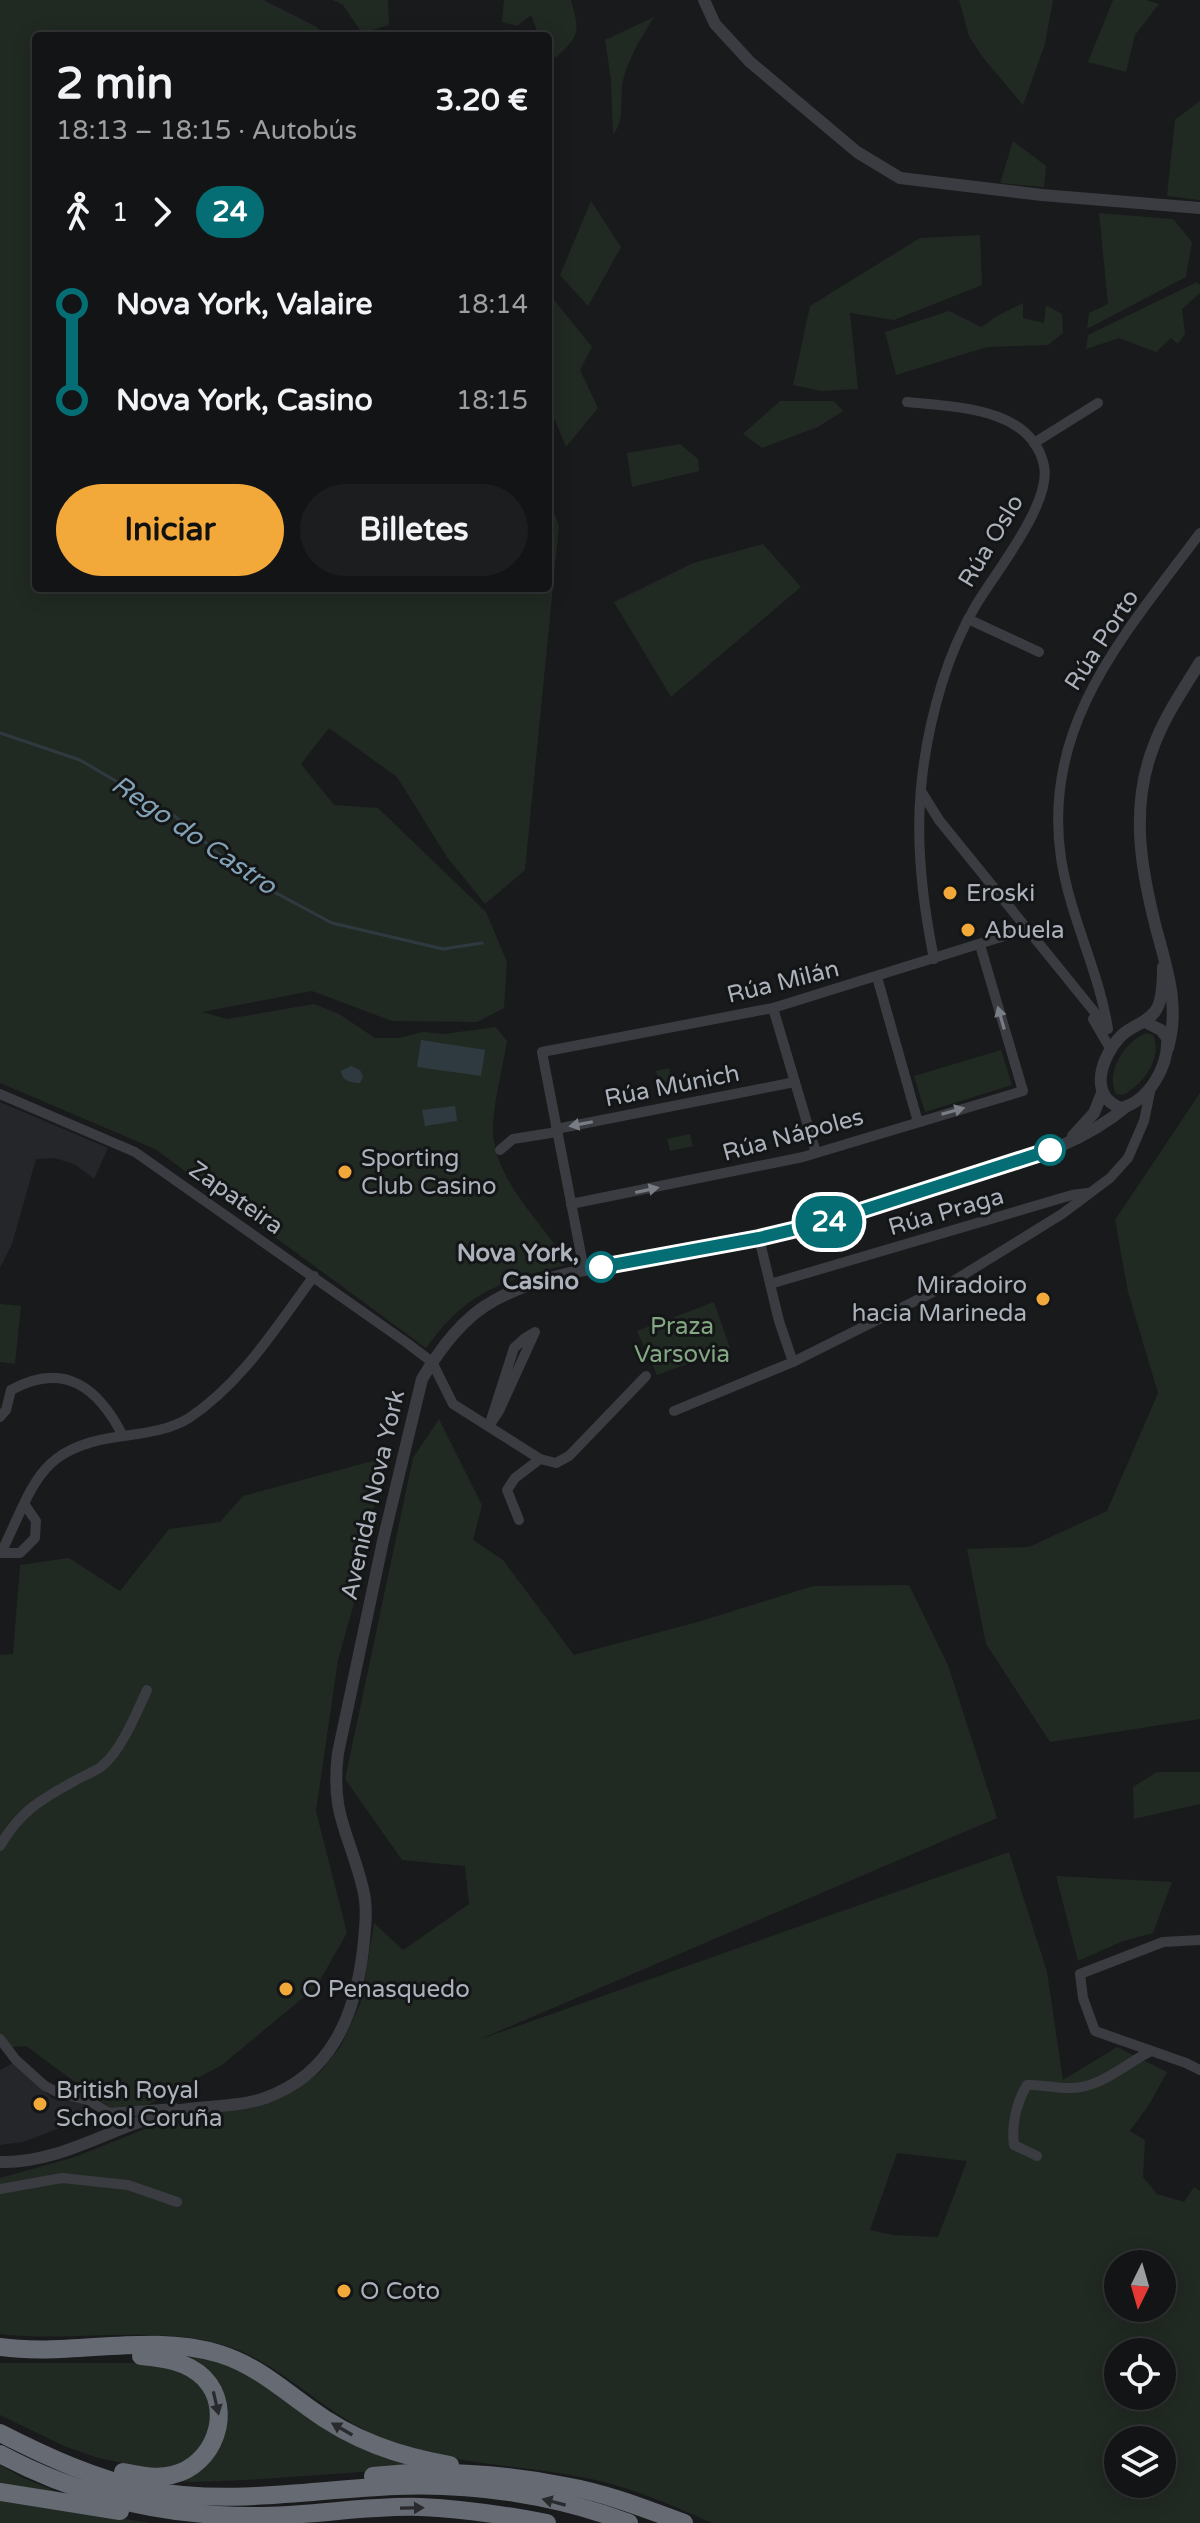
<!DOCTYPE html>
<html lang="es">
<head>
<meta charset="utf-8">
<style>
	:root { --surface:#131415; --page:#1c1d1e; --text:#f1f3f6; --muted:#9d9ea0; --line:#323334; --accent:#f3a83a }
	body { margin:0; font-family:"Varela Round",sans-serif; background:var(--page); color:var(--text); height:100vh; display:flex; flex-direction:column; font-size:30px; white-space:nowrap }
	* { box-sizing:border-box; margin:0 }
	p { font-size:26px; color:var(--muted) }
	.icon { flex:none; width:44px; height:44px; fill:none; stroke:currentColor; stroke-width:2; stroke-linecap:round; stroke-linejoin:round }
	.map { position:relative; flex:1; overflow:hidden }
	.details { position:absolute; left:32px; top:32px; width:520px; height:560px; display:flex; flex-direction:column; background:var(--surface); border-radius:8px; box-shadow:0 4px 20px #0003,0 0 0 2px var(--line) }
	.details>* { flex:none }
	.badge { padding:0 16px; border-radius:26px; font-size:28px; line-height:52px }
	.needle { width:52px; rotate:185deg }
	.tools { position:absolute; left:1104px; top:2250px; display:grid; gap:16px }
	.tools a { display:grid; place-items:center; width:72px; height:72px; border-radius:50%; background:var(--surface); box-shadow:0 4px 20px #0003,0 0 0 2px var(--line); font-size:40px }
	.map>.badge { position:absolute; translate:-50% -50%; box-shadow:0 0 0 4px #fff }
	.legs { display:flex; align-items:center; gap:12px; height:88px; padding:0 24px; font-size:26px }
	.legs p { margin-inline-start:auto }
	.summary { display:flex; align-items:center; justify-content:space-between; height:136px; padding:0 24px }
	h1 { font-size:44px; font-weight:800; line-height:60px }
	.primary-button { display:flex; gap:16px; margin-top:auto; padding:16px 24px }
	.primary-button a { flex:1; height:92px; border-radius:48px; background:var(--accent); color:#111; font-size:32px; font-weight:800; line-height:92px; text-align:center }
	.primary-button a+a { background:var(--page); color:var(--text) }
	ul { padding:0 24px; list-style:none }
	li { display:flex; align-items:center; gap:28px; height:96px; font-size:30px }
	li i { display:grid; place-items:center; width:12px; height:100%; margin:0 10px; background:currentColor }
	li i::after { content:''; width:20px; height:20px; margin:-10px; border:6px solid; border-radius:50%; background:var(--surface) }
	li p { margin-inline-start:auto }
	li:first-child i { background:linear-gradient(#0000 50%,currentColor 0) }
	li:last-child i { background:linear-gradient(currentColor 50%,#0000 0) }
	.map>svg:first-child { display:block }
	.built { fill:#252629 }
	.green { fill:#212a22; fill-rule:evenodd }
	.water { fill:#2f3a40 }
	.lines { fill:none; stroke-linecap:round; stroke-linejoin:round }
	.stream { stroke:#2f3a40; stroke-width:3 }
	.minor { stroke:#3a3c41; stroke-width:10 }
	.tertiary { stroke:#3a3c41; stroke-width:12 }
	.motorway { stroke:#666a72; stroke-width:18 }
	.oneway { fill:#797d84 }
	.oneway2 { fill:#282a2e }
	.line-1-casing { stroke:#fff; stroke-width:18 }
	.line-1 { stroke:#056e74; stroke-width:12 }
	.poi-dot { fill:#f3a83a; stroke:#141517; stroke-width:3 }
	.stop-1-dot { fill:#fff; stroke:#056e74; stroke-width:4 }
	.labels { text-anchor:middle; dominant-baseline:central; stroke-width:6; stroke-linejoin:round; paint-order:stroke }
	.street-label { font-size:24px; fill:#acb2bb; stroke:#141517 }
	.poi-label { font-size:24px; fill:#acb2bb; stroke:#141517; text-anchor:start }
	.stop-label { font-size:24px; font-weight:bold; fill:#acb2bb; stroke:#141517; text-anchor:end }
	.park-label { font-size:24px; fill:#83a683; stroke:#141517 }
	.water-label { font-size:26px; font-style:italic; fill:#83a2b6; stroke:#141517 }
</style>
</head>
<body>
<div class="map">
<svg width="1200" height="2523" viewBox="0 0 1200 2523">
	<rect width="100%" height="100%" fill="#191a1c"/>
	<g class="built">
		<path d="M0 1102 108 1148 94 1179 76 1165 55 1158 36 1159 12 1244 0 1268Z"/>
		<path d="M13 2063 52 2098 86 2105 92 2110 94 2115 23 2142 0 2145V2070Z"/>
	</g>
	<g class="green">
		<path d="M0 0H263L317 27 323 36H36V588H548V497L559 526 525 870 485 904 447 857 397 777 329 728 301 764 334 805 378 808 486 912 507 962 504 1008 477 1022 392 1021 312 991 202 1012 227 1019 314 1004 339 1014 375 1038H399L423 1032 444 1034 496 1027 507 1041C503 1066 492 1110 493 1133 496 1180 538 1219 563 1256L565 1265C499 1283 468 1290 426 1348L155 1149 0 1083Z"/>
		<path d="M333 0H388L389 25 362 33 343 5Z"/>
		<path d="M504 0H571C580 33 580 34 556 58L548 49V36H539L531 15 517 26 502 22Z"/>
		<path d="M959 0H1053L1045 44 1023 105 984 59 969 36Z"/>
		<path d="M1113 0H1146L1159 4 1135 35 1126 72 1088 62Z"/>
		<path d="M654 17C642 36 629 57 623 80 619 99 626 118 613 135L611 80 605 40Z"/>
		<path d="M1200 101V200L1167 196 1175 120Z"/>
		<path d="M1013 141 1046 166 1044 187 1000 183Z"/>
		<path d="M591 201 621 247 588 306 560 275Z"/>
		<path d="M1099 213 1173 219 1192 242 1186 277 1087 329 1089 313 1108 304Z"/>
		<path d="M980 235 982 285 894 320 850 313 858 389 821 391 793 385 810 306 920 238Z"/>
		<path d="M1197 282 1200 285V293L1182 309 1185 334 1178 344 1171 338 1156 352 1119 338 1086 349 1088 335Z"/>
		<path d="M554 300 592 347 580 370 598 408 566 447 548 403V312Z"/>
		<path d="M1023 303V318L1044 323 1046 305 1062 314 1063 333 1048 345 987 347 896 375 885 332 949 311 981 327 997 316Z"/>
		<path d="M780 401H834L843 411 818 427 762 448 743 434Z"/>
		<path d="M680 444 698 459 699 471 632 487 627 453Z"/>
		<path d="M763 544 801 587 671 697 614 602 693 563Z"/>
		<path d="M1146 1033 1153 1035C1163 1058 1143 1084 1123 1095L1116 1094C1105 1071 1125 1042 1146 1033Z"/>
		<path d="M1001 1050 1012 1085 925 1112 914 1076Z"/>
		<path d="M669 1068 674 1093 661 1095 656 1071Z"/>
		<path d="M1200 1093V1719L1050 1742 986 1644 967 1549 1029 1547 1107 1511 1158 1393 1128 1292 1115 1220Z"/>
		<path d="M690 1134 693 1146 670 1151 667 1139Z"/>
		<path d="M714 1302 730 1348 657 1375 637 1331Z"/>
		<path d="M0 1304 21 1306 15 1364 0 1362Z"/>
		<path d="M439 1419 482 1505 473 1540 503 1560 574 1655 701 1621 813 1586 909 1585 948 1665 997 1818 478 2040 1009 1852 1047 1972 1063 2080 1117 2047 1167 2072 1150 2103 1130 2131 1145 2140 1143 2177 1157 2194 1184 2202 1194 2187 1200 2191V2523H712C670 2504 626 2485 581 2477 518 2465 451 2464 391 2442 339 2423 299 2381 251 2356 179 2319 79 2344 0 2334V2178L75 2157 150 2127 191 2114 253 2107 284 2096 320 2072 341 2046 361 2002 374 1923 403 1950 469 1904 465 1866 402 1860 345 1779 413 1458ZM897 2153 967 2161 938 2237 893 2235 870 2230ZM1118 2264H1162V2308H1118ZM1118 2352H1162V2396H1118ZM1118 2440H1162V2484H1118Z"/>
		<path d="M391 1456 375 1502 358 1589 338 1660 316 1811 347 1933 316 1987 222 2065 124 2118 26 2046 0 2048V1655L13 1654 20 1565 69 1558 120 1591 169 1529 220 1522 243 1496Z"/>
		<path d="M1157 1772H1200V1804L1134 1819 1133 1787Z"/>
		<path d="M1056 1876 1172 1882 1153 1933 1123 1941 1078 1961Z"/>
		<path d="M180 2353 220 2361 242 2371 359 2447 388 2459 420 2468 246 2480 192 2482 170 2480 224 2419Z"/>
		<path d="M0 2363H152L172 2366 200 2382 213 2411 207 2442 180 2466 152 2469 98 2458 64 2446 0 2415Z"/>
		<path d="M0 2465 23 2478 76 2499 0 2487Z"/>
		<path d="M0 2500 18 2502 151 2523H0Z"/>
	</g>
	<g class="water">
		<path d="M421 1040 485 1050 481 1076 417 1067Z"/>
		<path d="M351 1066 360 1070 363 1077 360 1083C351 1083 342 1081 341 1071Z"/>
		<path d="M455 1106 457 1121 425 1126 422 1110Z"/>
	</g>
	<g class="lines">
		<path class="stream" d="M0 733 80 760 172 814 246 877 332 923 443 949 482 943"/>
		<g class="minor">
			<path d="M907 402C955 407 1032 407 1044 466 1052 503 995 573 976 605 962 629 950 657 942 683 912 781 914 860 934 959"/>
			<path d="M1034 443 1098 403"/>
			<path d="M968 619 1039 652"/>
			<path d="M921 791 939 820 1105 1025"/>
			<path d="M877 977 918 1122"/>
			<path d="M773 1008 816 1153"/>
			<path d="M1093 1019 1111 1050"/>
			<path d="M1108 1029C1099 971 1070 917 1061 858 1041 724 1126 633 1200 533"/>
			<path d="M0 1094 135 1152 407 1343 432 1362 453 1404 540 1459 556 1463 569 1456 646 1376"/>
			<path d="M556 1129 795 1082"/>
			<path d="M500 1150 513 1139 557 1132"/>
			<path d="M571 1204 803 1157 1023 1091 980 945"/>
			<path d="M759 1238 779 1321 793 1362"/>
			<path d="M584 1270 542 1052 773 1008 1027 929"/>
			<path d="M770 1284 1072 1195 1087 1193"/>
			<path d="M535 1332 499 1411 489 1426 514 1348 525 1338Z"/>
			<path d="M674 1411 793 1362 947 1285 1062 1214 1110 1178 1128 1158 1144 1121 1151 1087"/>
			<path d="M0 1417 6 1410 11 1390C64 1361 98 1387 123 1436"/>
			<path d="M25 1505 36 1521 35 1538 20 1553H1C35 1484 37 1446 124 1436 145 1433 170 1430 189 1418 242 1383 276 1327 314 1276"/>
			<path d="M519 1520 507 1490 515 1478 540 1459"/>
			<path d="M0 1846C21 1809 44 1798 80 1778 87 1774 96 1771 102 1766 121 1751 137 1712 147 1690"/>
			<path d="M1200 1940 1163 1942 1080 1974 1083 1998 1095 2031 1186 2063 1200 2070"/>
			<path d="M0 2039 16 2060 45 2086 61 2094 88 2100 109 2113 175 2108"/>
			<path d="M1037 2156 1014 2145C1011 2125 1017 2101 1027 2085 1043 2084 1057 2089 1072 2088 1102 2087 1125 2064 1151 2051"/>
			<path d="M0 2189 62 2178 128 2185 177 2202"/>
		</g>
		<g class="tertiary">
			<path d="M704 0 715 24 750 62 857 152 900 178 1042 195 1200 208"/>
			<path d="M1145 1022 1161 1030 1167 1038C1169 1066 1149 1101 1121 1108 1087 1096 1102 1055 1121 1036 1132 1025 1148 1023 1156 1010 1163 1000 1163 979 1163 967"/>
			<path d="M1168 1048C1180 1006 1167 969 1156 928 1141 869 1130 808 1153 748 1164 717 1183 690 1200 662"/>
			<path d="M1073 1136 1094 1113 1102 1093"/>
			<path d="M0 2162C62 2164 116 2124 175 2111 205 2105 235 2108 265 2098 332 2074 355 2015 363 1950 365 1930 368 1908 363 1889 350 1834 330 1815 338 1753L383 1541 422 1379C440 1349 463 1317 495 1300 549 1271 611 1266 670 1255 722 1245 773 1236 824 1223 873 1210 921 1194 968 1178 1024 1160 1081 1145 1127 1106"/>
		</g>
		<g class="motorway">
			<path d="M0 2347C72 2357 149 2332 220 2354 255 2365 281 2388 309 2408 352 2440 398 2456 450 2465"/>
			<path d="M0 2433C47 2457 95 2479 147 2490 230 2506 314 2489 396 2486 474 2483 556 2495 629 2523"/>
			<path d="M0 2454C77 2495 163 2516 251 2516 308 2517 364 2505 421 2507 463 2509 505 2515 547 2523"/>
			<path d="M123 2472C139 2475 156 2479 172 2475 214 2466 235 2410 204 2378 187 2361 163 2358 141 2356"/>
			<path d="M373 2476C436 2469 503 2474 565 2486 606 2493 646 2509 684 2523"/>
			<path d="M0 2492 120 2511"/>
		</g>
	</g>
	<defs><path id="oneway-solid" d="M-6-.8H1V-3.2L6.5 0L1 3.2V.8H-6Z" transform="scale(2)"/></defs>
	<g class="oneway">
		<use href="#oneway-solid" transform="translate(1001 1018) rotate(-106)"/>
		<use href="#oneway-solid" transform="translate(953 1111) rotate(-16)"/>
		<use href="#oneway-solid" transform="translate(581 1124) rotate(169)"/>
		<use href="#oneway-solid" transform="translate(647 1190) rotate(-12)"/>
	</g>
	<g class="oneway2">
		<use href="#oneway-solid" transform="translate(216 2403) rotate(77)"/>
		<use href="#oneway-solid" transform="translate(342 2429) rotate(-150)"/>
		<use href="#oneway-solid" transform="translate(554 2502) rotate(-165)"/>
		<use href="#oneway-solid" transform="translate(412 2508) rotate(-1)"/>
	</g>
	<g class="lines">
		<g class="line-1-casing">
			<path id="line-1" d="M601 1267 759 1238 826 1222 1050 1150"/>
		</g>
		<use href="#line-1" class="line-1"/>
	</g>
	<g class="poi-dot">
		<circle cx="950" cy="893" r="8"/>
		<circle cx="968" cy="930" r="8"/>
		<circle cx="345" cy="1172" r="8"/>
		<circle cx="1043" cy="1299" r="8"/>
		<circle cx="286" cy="1989" r="8"/>
		<circle cx="40" cy="2104" r="8"/>
		<circle cx="344" cy="2291" r="8"/>
	</g>
	<g class="stop-1-dot">
		<circle cx="1050" cy="1150" r="14"/>
		<circle cx="601" cy="1267" r="14"/>
	</g>
	<g class="labels">
		<g class="street-label">
			<text transform="translate(991 541) rotate(-59)">Rúa Oslo</text>
			<text transform="translate(1102 640) rotate(-57)">Rúa Porto</text>
			<text transform="translate(783 982) rotate(-14)">Rúa Milán</text>
			<text transform="translate(672 1086) rotate(-11)">Rúa Múnich</text>
			<text transform="translate(793 1135) rotate(-15)">Rúa Nápoles</text>
			<text transform="translate(236 1198) rotate(35)">Zapateira</text>
			<text transform="translate(946 1212) rotate(-16)">Rúa Praga</text>
			<text transform="translate(373 1495) rotate(-77)">Avenida Nova York</text>
		</g>
		<g class="poi-label">
			<text x="966" y="893">Eroski</text>
			<text x="984" y="930">Abuela</text>
			<text x="361" y="1158">Sporting<tspan x="361" dy="28">Club Casino</tspan></text>
			<text x="1027" y="1285" text-anchor="end">Miradoiro<tspan x="1027" dy="28">hacia Marineda</tspan></text>
			<text x="302" y="1989">O Penasquedo</text>
			<text x="56" y="2090">British Royal<tspan x="56" dy="28">School Coruña</tspan></text>
			<text x="360" y="2291">O Coto</text>
		</g>
		<g class="stop-label">
			<text x="579" y="1253">Nova York,<tspan x="579" dy="28">Casino</tspan></text>
		</g>
		<g class="park-label">
			<text x="682" y="1326">Praza<tspan x="682" dy="28">Varsovia</tspan></text>
		</g>
		<g class="water-label">
			<text transform="translate(194 835) rotate(34)">Rego do Castro</text>
		</g>
	</g>
</svg>
<div class="tools">
<a><svg class="needle" viewBox="-14 -14 28 28"><path d="M0-13l5 13h-10z" fill="#e53935"/><path d="M0 13l5-13h-10z" fill="#9d9ea0"/></svg></a>
<a><svg class="icon" aria-label="locate" viewBox="0 0 24 24"><circle cx="12" cy="12" r="6"/><path d="M12 2v4M12 18v4M2 12h4M18 12h4"/></svg></a>
<a><svg class="icon" aria-label="layers" viewBox="0 0 24 24"><path d="M12 4l9 5-9 5-9-5zM3 14l9 5 9-5"/></svg></a>
</div>
<b class="badge" style="left:829px;top:1222px;background:#056e74;color:#fff">24</b>
<section class="details">
<div class="summary"><div><h1>2 min</h1><p>18:13 – 18:15 · Autobús</p></div><b>3.20 €</b></div>
<div class="legs"><svg class="icon" aria-label="walk" viewBox="0 0 24 24"><circle cx="13" cy="4" r="2"/><path d="M13 8l-2 6 4 7M11 14l-3 7M7 12l3-4h3l4 4"/></svg>1<svg class="icon" aria-label="forward" viewBox="0 0 24 24"><path d="M9 5l7 7-7 7"/></svg><b class="badge" style="background:#056e74;color:#fff">24</b></div>
<ul>
<li><i style="color:#056e74"></i><b>Nova York, Valaire</b><p>18:14</p></li>
<li><i style="color:#056e74"></i><b>Nova York, Casino</b><p>18:15</p></li>
</ul>
<div class="primary-button"><a>Iniciar</a><a>Billetes</a></div>
</section>
</div>
</body>
</html>
